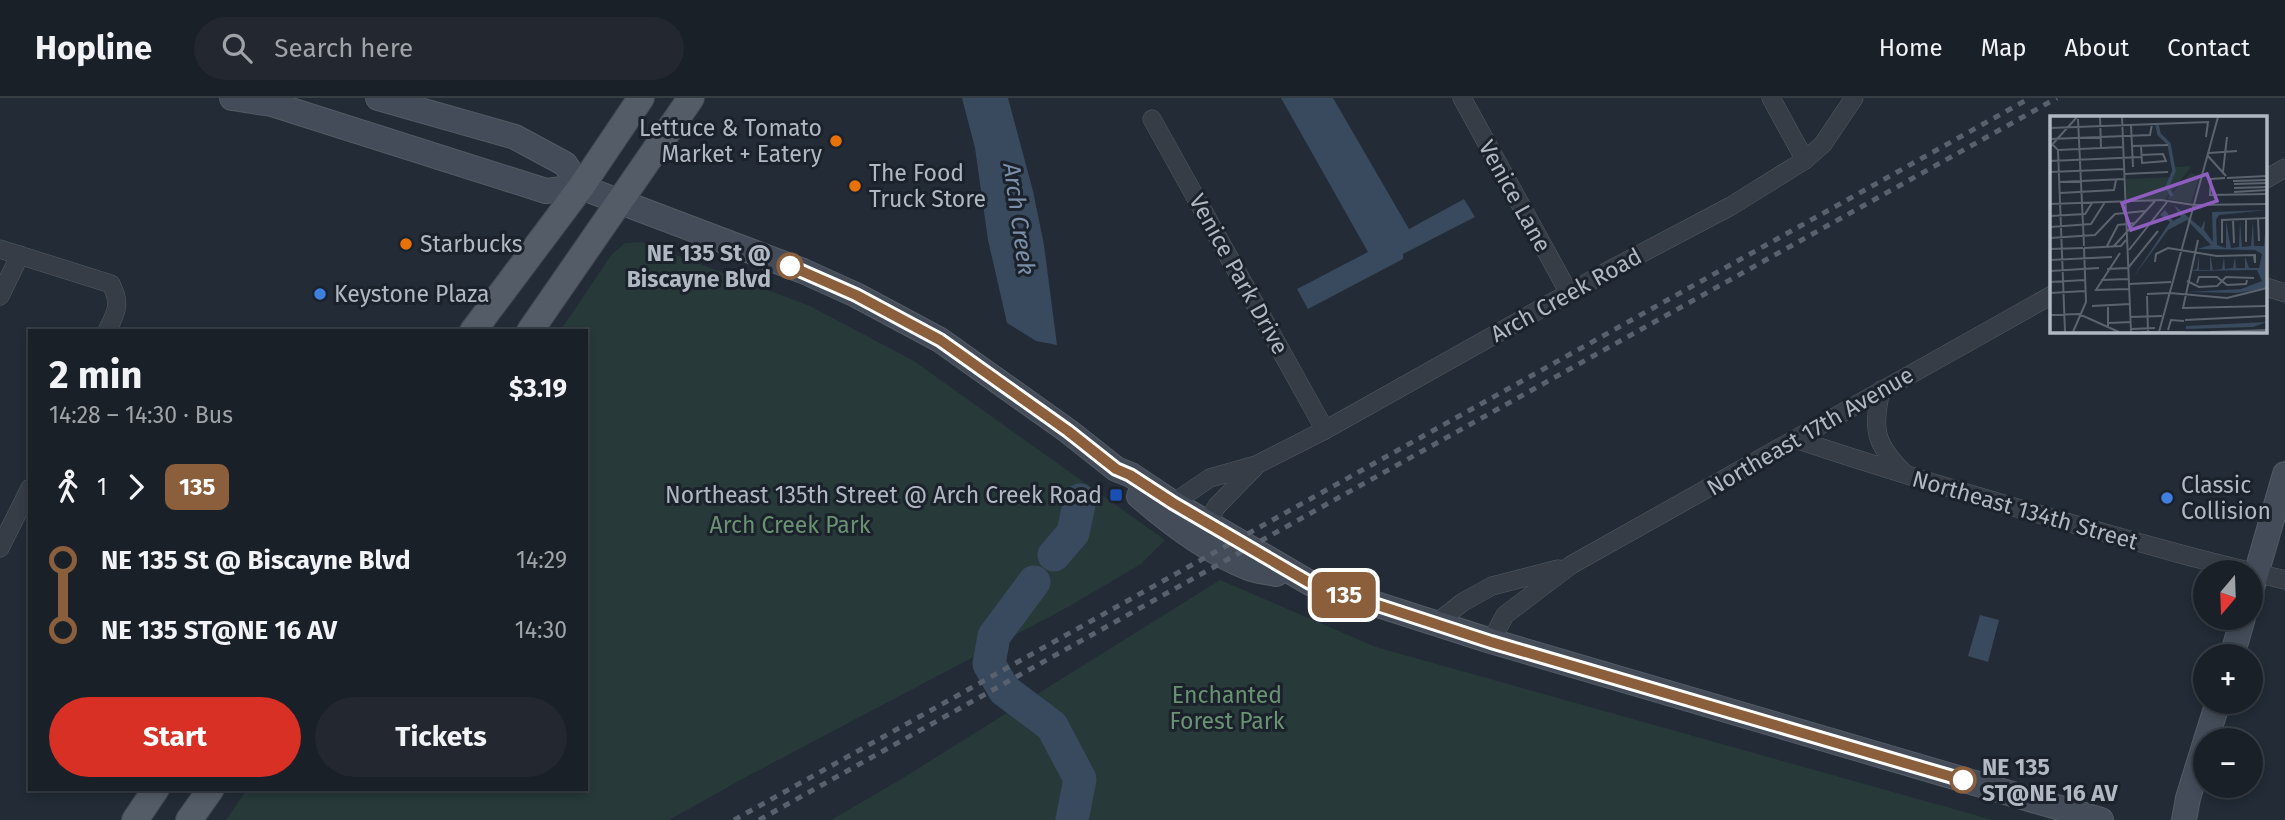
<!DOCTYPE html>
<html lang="en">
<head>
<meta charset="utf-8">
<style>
	:root { --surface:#1a2028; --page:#232830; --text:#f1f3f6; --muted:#9fa3a8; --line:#383e45; --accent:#d93025 }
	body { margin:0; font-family:"Fira Sans",sans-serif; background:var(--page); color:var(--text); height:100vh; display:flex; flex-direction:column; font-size:26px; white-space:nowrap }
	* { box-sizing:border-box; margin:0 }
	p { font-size:23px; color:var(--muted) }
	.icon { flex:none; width:38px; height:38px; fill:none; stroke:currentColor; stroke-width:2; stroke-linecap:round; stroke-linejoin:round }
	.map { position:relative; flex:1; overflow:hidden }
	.drawer { position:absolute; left:28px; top:231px; width:560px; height:462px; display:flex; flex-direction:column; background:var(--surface); border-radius:0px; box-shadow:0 4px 10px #0003,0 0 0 2px var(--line) }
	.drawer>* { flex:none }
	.badge { padding:0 14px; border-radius:10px; font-size:24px; line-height:46px }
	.needle { width:46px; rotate:199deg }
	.tools { position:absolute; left:2193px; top:462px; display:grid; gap:14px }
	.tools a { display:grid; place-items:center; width:70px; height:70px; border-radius:50%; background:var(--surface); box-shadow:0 4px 10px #0003,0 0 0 2px var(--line); font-size:35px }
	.map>.badge { position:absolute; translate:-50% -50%; box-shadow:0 0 0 4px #fff }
	.legs { display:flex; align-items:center; gap:10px; height:77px; padding:0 21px; font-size:23px }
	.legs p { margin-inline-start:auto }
	.head { display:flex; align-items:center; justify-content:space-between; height:119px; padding:0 21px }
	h1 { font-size:38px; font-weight:700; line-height:52px }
	.cta { display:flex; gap:14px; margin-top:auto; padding:14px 21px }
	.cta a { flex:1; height:80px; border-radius:42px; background:var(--accent); color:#fff; font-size:28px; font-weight:700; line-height:80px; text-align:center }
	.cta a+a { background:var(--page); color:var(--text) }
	ul { padding:0 21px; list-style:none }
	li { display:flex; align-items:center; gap:24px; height:70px; font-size:26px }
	li i { display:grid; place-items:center; width:10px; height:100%; margin:0 9px; background:currentColor }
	li i::after { content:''; width:18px; height:18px; margin:-9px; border:5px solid; border-radius:50%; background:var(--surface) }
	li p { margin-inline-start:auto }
	li:first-child i { background:linear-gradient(#0000 50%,currentColor 0) }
	li:last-child i { background:linear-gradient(currentColor 50%,#0000 0) }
	header { display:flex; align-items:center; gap:42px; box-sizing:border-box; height:98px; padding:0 35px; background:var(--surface); border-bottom:2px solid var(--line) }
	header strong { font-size:33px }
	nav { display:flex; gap:38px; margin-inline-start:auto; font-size:24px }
	.search { width:490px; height:63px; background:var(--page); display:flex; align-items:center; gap:18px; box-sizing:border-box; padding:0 24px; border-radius:38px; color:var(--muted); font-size:26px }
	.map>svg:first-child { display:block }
	.green { fill:#273939 }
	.water { fill:#39495e }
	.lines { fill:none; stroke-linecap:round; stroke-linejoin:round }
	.river { stroke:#39495e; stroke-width:33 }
	.street-casing { stroke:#535b64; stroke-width:19 }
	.secondary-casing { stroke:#535b64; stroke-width:26 }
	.primary-casing { stroke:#3f4650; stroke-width:28 }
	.street { stroke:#363d47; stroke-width:18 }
	.secondary { stroke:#444c59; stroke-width:24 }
	.primary { stroke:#545c67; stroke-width:26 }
	.rail { stroke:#58616d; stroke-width:5; stroke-dasharray:7 7; stroke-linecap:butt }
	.line-1-casing { stroke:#fff; stroke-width:16 }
	.line-1 { stroke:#8b5e3c; stroke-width:10 }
	.food-dot { fill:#e8710a; stroke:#1b222b; stroke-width:2.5 }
	.stop-1-dot { fill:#fff; stroke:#8b5e3c; stroke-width:3.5 }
	.shop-dot { fill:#3f7fe0; stroke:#1b222b; stroke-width:2.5 }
	.transit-dot { fill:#1a4fb4; stroke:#1b222b; stroke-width:2.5 }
	.labels { text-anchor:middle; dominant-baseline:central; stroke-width:6; stroke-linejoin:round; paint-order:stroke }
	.poi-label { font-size:23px; fill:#b0b8c3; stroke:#1b222b; text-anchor:start }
	.street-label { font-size:23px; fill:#b0b8c3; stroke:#1b222b }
	.stop-label { font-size:23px; font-weight:bold; fill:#b0b8c3; stroke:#1b222b; text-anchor:end }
	.park-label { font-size:23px; fill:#6a9272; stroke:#1b222b }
	.water-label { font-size:24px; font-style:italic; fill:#7b8faa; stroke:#1b222b }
	.inset-river { fill:none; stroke:#39495e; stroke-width:3.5 }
	.inset-road { fill:none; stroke:#5b636e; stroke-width:2 }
	.view { fill:#8e5dc0; fill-opacity:0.15; stroke:#8e5dc0; stroke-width:3.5 }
	.inset-edge { fill:none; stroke:#b0b8c3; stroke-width:3.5 }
</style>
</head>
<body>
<header>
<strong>Hopline</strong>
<div class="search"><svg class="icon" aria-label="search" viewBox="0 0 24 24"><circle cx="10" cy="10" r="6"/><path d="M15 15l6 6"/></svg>Search here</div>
<nav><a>Home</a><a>Map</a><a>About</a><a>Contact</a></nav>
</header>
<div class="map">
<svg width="2285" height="722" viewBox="0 0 2285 722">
	<rect width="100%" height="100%" fill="#222b36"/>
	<g class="green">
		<path d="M642 144 810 208 914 263 1165 442 1141 466 1068 509 746 679 669 722H226L247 691H586V233H560L612 156 625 145Z"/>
		<path d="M1220 482 1376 549 1993 722H831L898 683Z"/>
	</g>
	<g class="water">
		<path d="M962 0H1008L1033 93 1044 147 1057 247 1036 243 1007 225 988 142 975 50Z"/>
		<path d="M1281 0H1333L1409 131 1464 101 1475 119 1403 156V161L1308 211 1297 191 1368 154Z"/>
		<path d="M1980 517 1999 522 1988 564 1968 558Z"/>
	</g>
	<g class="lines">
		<g class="river">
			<path d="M1054 457 1073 435 1080 402"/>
			<path d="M1034 484 994 538 989 566 1004 592 1052 628 1080 681 1072 722"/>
		</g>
		<g class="street-casing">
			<g id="street">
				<path d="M1462 0 1569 195"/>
				<path d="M1771 0 1805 62"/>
				<path d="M1152 21 1325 332"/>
				<path d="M2266 81 2285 70"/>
				<path d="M0 151 111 186C121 206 117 213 107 233"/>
				<path d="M2266 189 2285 195"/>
				<path d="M0 198 20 157"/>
				<path d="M1881 292C1872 331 1875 346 1903 374"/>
				<path d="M1795 341C1921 383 2049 420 2177 455 2213 465 2249 473 2285 482"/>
				<path d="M1173 405 1210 380 1256 367 1325 332 1608 173 1731 108 1805 62 1823 46 1854 0"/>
				<path d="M1207 425 1217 408 1254 370"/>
				<path d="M0 450 30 390"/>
				<path d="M1435 526 1463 504 1492 488 1558 471"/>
				<path d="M1491 543 1505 517 1571 467 2052 197"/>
			</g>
		</g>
		<g class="secondary-casing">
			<g id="secondary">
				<path d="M232 0 272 6 546 93 581 89 803 173 856 197 940 242 1068 333 1116 371 1131 377 1173 405 1310 485 1491 543 2101 722"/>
				<path d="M378 0 515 39 565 66 581 89"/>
				<path d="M1139 398C1170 425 1210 455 1249 470 1257 473 1267 474 1276 476"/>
				<path d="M2250 497 2285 376"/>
				<path d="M2232 558 2243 520"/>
				<path d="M2206 642 2218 604"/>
				<path d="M2184 722 2188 700 2205 645"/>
			</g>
		</g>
		<g class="primary-casing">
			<g id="primary">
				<path d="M473 233 581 89 641 0"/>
				<path d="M530 233 691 0"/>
				<path d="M135 722 156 691"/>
				<path d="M189 722 211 691"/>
			</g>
		</g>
		<use href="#street" class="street"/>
		<use href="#secondary" class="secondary"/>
		<use href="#primary" class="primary"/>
		<g class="rail">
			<path d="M734 722 2030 0"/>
			<path d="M759 722 2057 0"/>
		</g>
	</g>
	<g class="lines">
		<g class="line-1-casing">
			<path id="line-1" d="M790 168 856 197 940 242 1068 333 1116 371 1130 377 1173 405 1310 485 1491 544 1963 682"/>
		</g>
		<use href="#line-1" class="line-1"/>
	</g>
	<g class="food-dot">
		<circle cx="836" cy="43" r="7"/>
		<circle cx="855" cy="88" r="7"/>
		<circle cx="406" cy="146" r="7"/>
	</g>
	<g class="stop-1-dot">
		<circle cx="790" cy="168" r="12"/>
		<circle cx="1963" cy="682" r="12"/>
	</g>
	<g class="shop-dot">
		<circle cx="320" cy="196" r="7"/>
		<circle cx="2167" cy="400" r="7"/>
	</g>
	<rect class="transit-dot" x="1109" y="390" width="14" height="14" rx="3.5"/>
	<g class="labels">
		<g class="poi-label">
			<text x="822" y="30" text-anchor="end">Lettuce &amp; Tomato<tspan x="822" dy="26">Market + Eatery</tspan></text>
			<text x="869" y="75">The Food<tspan x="869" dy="26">Truck Store</tspan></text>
			<text x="420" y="146">Starbucks</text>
			<text x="334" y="196">Keystone Plaza</text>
			<text x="2181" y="387">Classic<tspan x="2181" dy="26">Collision</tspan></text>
			<text x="1102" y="397" text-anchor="end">Northeast 135th Street @ Arch Creek Road</text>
		</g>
		<g class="street-label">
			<text transform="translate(1515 98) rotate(61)">Venice Lane</text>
			<text transform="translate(1239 176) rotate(61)">Venice Park Drive</text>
			<text transform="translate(1566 197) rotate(-29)">Arch Creek Road</text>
			<text transform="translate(1810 333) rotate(-30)">Northeast 17th Avenue</text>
			<text transform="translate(2025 412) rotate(16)">Northeast 134th Street</text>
		</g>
		<g class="stop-label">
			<text x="771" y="155">NE 135 St @<tspan x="771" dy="26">Biscayne Blvd</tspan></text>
			<text x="1982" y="669" text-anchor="start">NE 135<tspan x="1982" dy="26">ST@NE 16 AV</tspan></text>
		</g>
		<g class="park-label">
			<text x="790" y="427">Arch Creek Park</text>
			<text x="1227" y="597">Enchanted<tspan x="1227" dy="26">Forest Park</tspan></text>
		</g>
		<g class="water-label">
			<text transform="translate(1019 121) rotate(82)">Arch Creek</text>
		</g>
	</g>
	<g transform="translate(2050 18)">
		<rect width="217" height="217" fill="#222b36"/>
		<path d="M142 50 115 83 77 84 76 63 124 61V51ZM141 57 149 60 141 87 117 83Z" fill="#273939"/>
		<path d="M124 89 151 112 155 104 154 114 163 126 162 96 217 94 169 99 166 104 167 129 176 132V105L181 132 189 131 190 104 192 131 201 130 203 104 204 130H214L216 103 217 172 187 177 136 176 191 173 212 165 207 154 141 155 147 153 149 139V154H160V138L163 154 172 153 174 141 175 153 183 152 185 141 186 152H195V140L199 152H209L212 138 205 134 147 133 161 129 137 104 118 114 82 163 120 106 110 99 115 94 123 105 131 101ZM217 206 203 211 136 213V210Z" fill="#39495e"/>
		<path class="inset-river" d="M107 9 109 18 119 28 124 55 117 71 122 80"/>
		<path class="inset-road" d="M50 1 51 32M72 1 81 216M28 3 34 130M81 9 83 51M0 12 158 6 156 21M0 23 100 19 102 8M2 28 8 34 73 31M82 30 118 29M91 30 92 46V47L116 45 113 38 91 39M0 31 27 1M8 34 15 216M159 37 187 35M158 40 176 60M0 45 91 41M0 56 74 53M173 56 177 21M74 58 118 56M175 62 161 63 160 79 217 78M177 62 217 60M183 65 217 64M9 66 75 63M184 68 217 67M184 72 217 71M184 76 217 74M10 77 64 74 66 64M0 88 111 84 144 89M144 89 217 88M0 100 35 98 42 87M183 103 184 127M196 103V126M208 103 209 125M0 111 41 108 55 86M0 122 45 119 65 98 95 95M148 124 133 192 217 190M172 127V104L217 102M57 130 68 109 85 107M64 130 105 85M34 132 71 130 76 124M0 133 33 132M79 134 117 86M70 137 46 174 79 173M0 144 62 141M105 146 106 138 118 132 167 140 205 139V147L204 139M78 152 108 115M57 153 78 152M0 155 49 152M51 164 79 163M137 165 149 171 167 170 176 161 204 162M0 166 35 164M147 167 149 161H167L177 169 196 168 197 164M79 168 121 166M0 177 35 175M120 177 177 182 217 172M97 178 119 177M97 180 98 216M58 189V211M42 190 80 188M0 199 29 198 69 216M80 201 112 200M135 204 217 200M59 207 81 206M81 213 105 212M118 214 121 204 134 205M23 216 36 186 34 132M91 216H135M109 216 168 1M160 216 217 214"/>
		<path class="view" d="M157 58 167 85 81 114 72 87Z"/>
		<rect width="217" height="217" class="inset-edge"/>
	</g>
</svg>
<div class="tools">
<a><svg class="needle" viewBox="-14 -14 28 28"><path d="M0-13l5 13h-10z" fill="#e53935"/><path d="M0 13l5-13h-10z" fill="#9fa3a8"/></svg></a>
<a>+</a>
<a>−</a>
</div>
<b class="badge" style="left:1344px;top:497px;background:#8b5e3c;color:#fff">135</b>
<section class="drawer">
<div class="head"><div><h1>2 min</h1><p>14:28 – 14:30 · Bus</p></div><b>$3.19</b></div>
<div class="legs"><svg class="icon" aria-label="walk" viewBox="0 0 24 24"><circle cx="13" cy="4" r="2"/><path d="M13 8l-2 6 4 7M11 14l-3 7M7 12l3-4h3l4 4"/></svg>1<svg class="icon" aria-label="forward" viewBox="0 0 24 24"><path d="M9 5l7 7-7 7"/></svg><b class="badge" style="background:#8b5e3c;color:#fff">135</b></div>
<ul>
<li><i style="color:#8b5e3c"></i><b>NE 135 St @ Biscayne Blvd</b><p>14:29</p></li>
<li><i style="color:#8b5e3c"></i><b>NE 135 ST@NE 16 AV</b><p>14:30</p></li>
</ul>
<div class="cta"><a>Start</a><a>Tickets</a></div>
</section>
</div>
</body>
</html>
